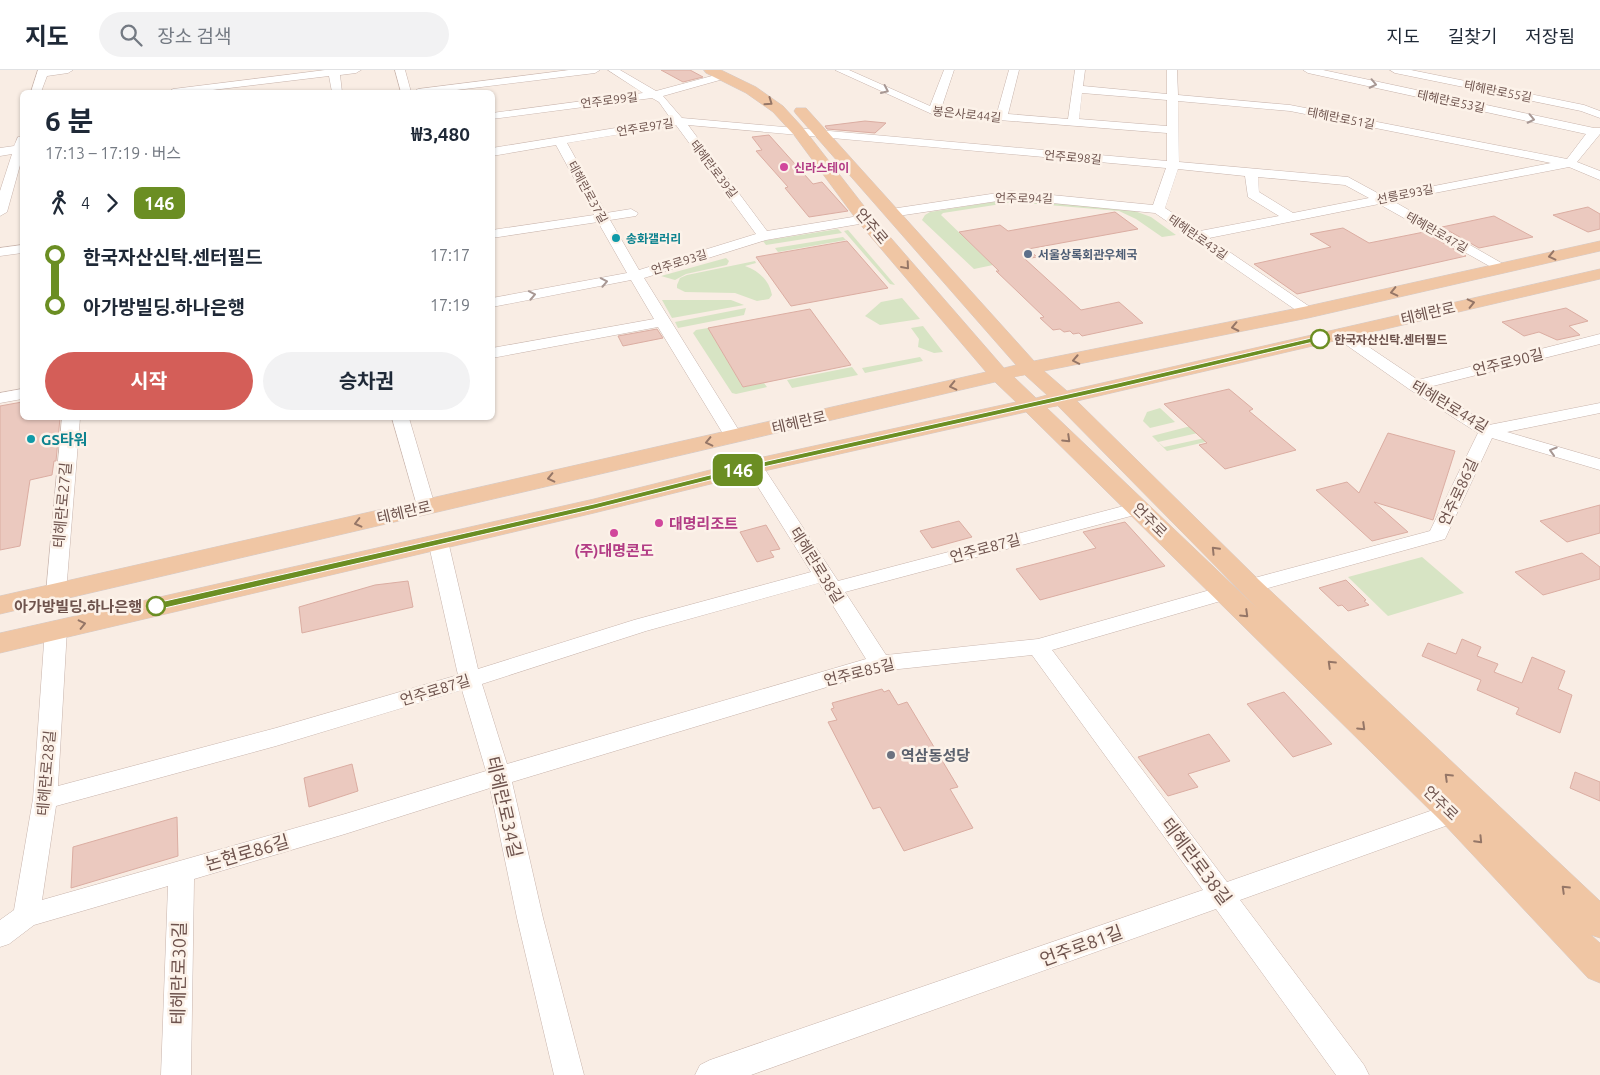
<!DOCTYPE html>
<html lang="ko">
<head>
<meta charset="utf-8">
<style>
	:root { --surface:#fff; --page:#f2f2f3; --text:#1f2937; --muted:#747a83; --line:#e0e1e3; --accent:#d45e58 }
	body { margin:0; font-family:Ubuntu,"Noto Sans KR",sans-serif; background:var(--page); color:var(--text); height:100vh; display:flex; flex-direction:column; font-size:19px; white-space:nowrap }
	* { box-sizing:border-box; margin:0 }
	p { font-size:16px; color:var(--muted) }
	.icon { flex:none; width:28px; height:28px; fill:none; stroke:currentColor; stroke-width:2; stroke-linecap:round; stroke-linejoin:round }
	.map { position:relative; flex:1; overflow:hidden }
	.sheet { position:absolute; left:20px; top:20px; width:475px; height:330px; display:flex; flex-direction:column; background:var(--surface); border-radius:8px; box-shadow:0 1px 4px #0004 }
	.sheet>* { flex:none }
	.badge { padding:0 10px; border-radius:8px; font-size:18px; line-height:32px }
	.map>.badge { position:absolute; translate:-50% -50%; box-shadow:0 0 0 2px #fff }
	.legs { display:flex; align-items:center; gap:8px; height:55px; padding:0 25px; font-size:16px }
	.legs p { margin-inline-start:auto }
	.head { display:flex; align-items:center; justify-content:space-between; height:85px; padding:0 25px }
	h1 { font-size:28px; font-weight:700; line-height:38px }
	.button { display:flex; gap:10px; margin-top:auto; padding:10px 25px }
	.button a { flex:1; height:58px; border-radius:30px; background:var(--accent); color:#fff; font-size:20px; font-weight:700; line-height:58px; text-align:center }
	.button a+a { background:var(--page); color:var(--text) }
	ul { padding:0 25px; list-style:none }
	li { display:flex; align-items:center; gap:18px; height:50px; font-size:19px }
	li i { display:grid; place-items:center; width:8px; height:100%; margin:0 6px; background:currentColor }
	li i::after { content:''; width:12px; height:12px; margin:-6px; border:4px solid; border-radius:50%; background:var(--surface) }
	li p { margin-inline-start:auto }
	li:first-child i { background:linear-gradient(#0000 50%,currentColor 0) }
	li:last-child i { background:linear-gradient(currentColor 50%,#0000 0) }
	header { display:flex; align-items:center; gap:30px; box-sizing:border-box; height:70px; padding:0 25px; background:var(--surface); border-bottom:1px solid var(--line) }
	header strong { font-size:24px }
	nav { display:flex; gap:28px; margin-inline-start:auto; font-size:18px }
	.search { width:350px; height:45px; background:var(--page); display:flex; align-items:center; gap:12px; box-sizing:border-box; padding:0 18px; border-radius:28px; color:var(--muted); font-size:19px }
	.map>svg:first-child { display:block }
	.green { fill:#d7e4c4; fill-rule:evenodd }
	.building { fill:#ebc9bf; stroke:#dbada2 }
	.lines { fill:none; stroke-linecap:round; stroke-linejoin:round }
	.minor-casing { stroke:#c8b4ac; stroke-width:1 }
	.major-casing { stroke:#d4cbca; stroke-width:1 }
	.minor { fill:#fff; fill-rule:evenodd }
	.major { fill:#f0c6a4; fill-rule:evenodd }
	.oneway { stroke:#a89894 }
	.oneway2 { stroke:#957667 }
	.line-1 { fill:#6b8e23; stroke:#fff }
	.hotel-dot { fill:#d1479c; stroke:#fcf2e9; stroke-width:2 }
	.culture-dot { fill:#0f9aa8; stroke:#fcf2e9; stroke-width:2 }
	.service-dot { fill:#5c6f8a; stroke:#fcf2e9; stroke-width:2 }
	.stop-1-dot { fill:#fff; stroke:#6b8e23; stroke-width:2.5 }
	.worship-dot { fill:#6b7280; stroke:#fcf2e9; stroke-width:2 }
	.labels { text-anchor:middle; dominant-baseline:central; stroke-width:5; stroke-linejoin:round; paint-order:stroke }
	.far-street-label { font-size:12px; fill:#6e534d; stroke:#fcf2e9 }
	.far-hotel-label { font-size:12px; font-weight:bold; fill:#b23c85; stroke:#fcf2e9; text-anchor:start }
	.far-culture-label { font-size:12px; font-weight:bold; fill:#0d838f; stroke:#fcf2e9; text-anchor:start }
	.far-service-label { font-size:12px; font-weight:bold; fill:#4e5e75; stroke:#fcf2e9; text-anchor:start }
	.far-stop-label { font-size:12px; font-weight:bold; fill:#6e534d; stroke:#fcf2e9; text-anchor:start }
	.street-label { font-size:15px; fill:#6e534d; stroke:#fcf2e9 }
	.culture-label { font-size:15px; font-weight:bold; fill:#0d838f; stroke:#fcf2e9; text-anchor:start }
	.hotel-label { font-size:15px; font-weight:bold; fill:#b23c85; stroke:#fcf2e9; text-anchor:start }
	.stop-label { font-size:15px; font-weight:bold; fill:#6e534d; stroke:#fcf2e9; text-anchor:end }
	.worship-label { font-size:15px; font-weight:bold; fill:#5b616d; stroke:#fcf2e9; text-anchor:start }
	.near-street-label { font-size:18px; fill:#6e534d; stroke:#fcf2e9 }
</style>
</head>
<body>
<header>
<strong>지도</strong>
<div class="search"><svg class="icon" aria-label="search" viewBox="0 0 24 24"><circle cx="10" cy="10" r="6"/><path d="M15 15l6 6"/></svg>장소 검색</div>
<nav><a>지도</a><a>길찾기</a><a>저장됨</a></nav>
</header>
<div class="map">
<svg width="1600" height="1005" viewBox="0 0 1600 1005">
	<rect width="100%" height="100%" fill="#f9ede4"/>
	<g class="green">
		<path d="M1012 129 1132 140 1151 147 1176 165 1162 167 1136 149 1119 141 1014 132 943 143 941 145 993 195 974 199 922 150 925 145 930 142Z"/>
		<path d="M838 159 842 163 766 175 763 171Z"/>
		<path d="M848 160 895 215 890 214 844 161Z"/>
		<path d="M843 167 846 170 778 182 775 178Z"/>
		<path d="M726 188 729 191 727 195 686 204 675 210 661 206Z"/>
		<path d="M755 191 756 193 745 196C759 201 769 210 772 225L769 229 757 231 735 223 685 222 677 218V215L680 208 687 205Z"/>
		<path d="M902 228 920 249 880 255 865 246 881 232Z"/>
		<path d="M662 230H731L744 235 672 248Z"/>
		<path d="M746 238 744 245 678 258 675 252Z"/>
		<path d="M923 256 943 282 934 283 918 277 919 269 911 258Z"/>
		<path d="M708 258 743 317 764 313 767 317 736 324 732 323 693 263 696 260Z"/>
		<path d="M920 287 923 291 865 303 862 298Z"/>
		<path d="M852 297 858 305 792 318 787 310Z"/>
		<path d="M1160 338 1175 352 1150 358 1143 351 1147 342Z"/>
		<path d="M1226 347 1231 366 1167 381 1152 366ZM1220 358 1205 368 1164 377 1158 372Z"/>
		<path d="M1422 487 1464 523 1388 546 1348 507Z"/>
	</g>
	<g class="building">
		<path d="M661 0H690L703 7 683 12Z"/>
		<path d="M865 51 886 53 875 63 827 59 825 56Z"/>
		<path d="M769 65 813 114 822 112 848 141 809 147 785 118 788 117 756 81 762 80 752 67Z"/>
		<path d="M1588 137 1600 144V159L1588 162 1553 145Z"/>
		<path d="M1115 142 1138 159 1028 179 1037 187 1025 189 1081 240 1119 232 1143 253 1082 266 1079 263 1073 264 1070 261 1064 262 1060 259 1053 260 1040 248 1044 247 996 201H999L959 162 1000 155 1008 161Z"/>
		<path d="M1494 146 1533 167 1479 178 1442 157Z"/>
		<path d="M1343 158 1369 173 1424 162 1466 186 1297 224 1254 194 1331 177 1310 164Z"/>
		<path d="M847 171 888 218 791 236 756 187Z"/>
		<path d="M1566 238 1588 251 1569 256 1580 265 1557 270 1539 262 1524 266 1502 252Z"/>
		<path d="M810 239 851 295 743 317 708 258Z"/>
		<path d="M657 259 663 268 623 276 618 266Z"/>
		<path d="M1229 319 1253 339 1249 341 1296 380 1225 399 1199 375 1207 373 1164 334Z"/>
		<path d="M22 332V348H60L56 391H54L52 405 30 410 20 476 0 480V336Z"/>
		<path d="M1388 363 1455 381 1433 450 1374 432 1408 462 1372 471 1316 420 1347 412 1359 423Z"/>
		<path d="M1600 435V463L1567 472 1540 451Z"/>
		<path d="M959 451 972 467 932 478 920 461Z"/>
		<path d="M1125 452 1165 496 1040 530 1016 499 1096 478 1083 462Z"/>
		<path d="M766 455 780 479 770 481 774 487 757 492 740 462Z"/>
		<path d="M1582 483 1600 497V509L1543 525 1515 502Z"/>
		<path d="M1346 510 1366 530 1364 531 1369 535 1348 541 1342 535 1338 536 1319 518Z"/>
		<path d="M408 511 413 537 302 563 299 537 375 515Z"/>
		<path d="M1462 569 1481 577 1477 586 1498 594 1494 602 1522 613 1532 587 1565 601 1558 619 1572 625 1560 663 1516 644 1519 638 1477 620 1481 610 1422 586 1428 573 1456 584Z"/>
		<path d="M882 619 884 622 889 620 898 635 907 632 958 717 950 719 973 758 904 781 880 737 873 739 828 652 837 650 831 639 834 638 832 633Z"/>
		<path d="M1284 622 1332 674 1293 687 1247 634Z"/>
		<path d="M1209 664 1230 691 1188 704 1198 717 1168 726 1138 687Z"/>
		<path d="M352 694 358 721 309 737 304 708Z"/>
		<path d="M1575 702 1600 712V731L1570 718Z"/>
		<path d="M177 747 178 786 71 818 73 777Z"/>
	</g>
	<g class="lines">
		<g class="minor-casing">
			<g id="minor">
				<path d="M38 0H73L68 3 47 6 41 22H31Z"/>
				<path d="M361 0 356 3 340 5 342 22H332L329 6 196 22H168L173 19 325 0Z"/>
				<path d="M395 0H405L411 22H401Z"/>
				<path d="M569 0H600L595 3 440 22H413L418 19Z"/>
				<path d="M608 0H620L656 21 723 3 727 4 728 6 727 8 663 26 682 48 1167 91V63L934 45 835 0H849L930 36 944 0H954L941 39 997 43 1009 0H1019L1008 44 1068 49 1075 0H1085L1083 16 1167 24V0H1177L1178 25 1290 35 1567 89 1586 64 1308 3 1303 0H1323L1594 58H1600V64L1577 92 1600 101V110L1569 97 1393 131 1505 195 1507 198 1505 201 1500 202 1379 134 1209 168 1313 239 1316 242 1313 245H1303L1155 143 1011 129 891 147 884 143 891 139 1011 121 1153 135 1166 98 688 55 767 161 865 145 872 149 865 153 766 170 644 208 743 367 740 371 734 372 728 371 725 367 658 257 492 288V278L654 249 631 210 492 237V228L627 203 598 152 492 168V160L594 145 556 75 492 86V78L671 49 659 32 652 28 492 49V43L643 23ZM1082 23 1167 30V56L1079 49ZM1178 31 1290 41 1551 93 1383 126 1348 107 1179 92ZM676 55 756 164 639 200 610 150 636 146 638 143 631 139 606 143 567 73ZM1178 99 1245 106 1248 127 1279 146 1200 161 1165 138ZM1258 107 1345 115 1369 128 1293 143 1259 122Z"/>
				<path d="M1390 0H1411L1584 35 1600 41V48L1581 41 1395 3Z"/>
				<path d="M18 67H22V88L7 142 0 146V121L12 84 0 86V78L14 76Z"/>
				<path d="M22 175V183L0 186V178Z"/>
				<path d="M1340 259 1345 261 1418 310 1600 264V274L1429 317 1489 355 1600 333V343L1507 362 1600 389V400L1492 368 1445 469 1250 523 1243 521 1240 516 1243 511 1430 461 1478 363 1409 319 1335 267 1332 264 1335 261Z"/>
				<path d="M22 319V329L0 333V323Z"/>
				<path d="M62 348H80L66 523 63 528 56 530 49 528 46 523Z"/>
				<path d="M392 348H409L435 436 433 440 426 442 419 440 417 436Z"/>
				<path d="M754 391 760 392 838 511 1139 432 1146 434 1148 438 1146 442 845 522 886 585 1038 569 1224 516 1231 518 1234 523 1231 528 1052 580 1227 812 1453 733 1462 736 1465 743 1462 750 1240 830 1364 995 1369 1005H1336L1216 839 751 1005H695L700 995 710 990 1203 820 1032 585 880 601 512 712 543 848 584 1005H554L517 848 490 718 345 764 194 809 191 1005H161L168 816 34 855 9 874 0 877V850L14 840 33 729 45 559 49 554 56 552 63 554 67 559 58 716 276 658 458 605 428 471 431 467 438 465 445 467 448 471 478 599 634 550 811 502 745 396 748 392ZM819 513 866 589 507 694 482 614 646 561ZM462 620 486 701 345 744 42 830 56 736 276 676Z"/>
			</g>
		</g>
		<g class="major-casing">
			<path id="major" d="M704 0H721L756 17 783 36 804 59 871 145 1004 298 1016 295 796 44 794 41 796 38H806L1034 291 1308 236 1600 171V181L1308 248 1044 301 1067 321 1600 199V209L1077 331 1259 510 1600 831V868L1591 865 1600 873V913L1588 908 1442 752 1026 342 755 403 594 443 0 583V563L594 429 754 389 1016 332 995 312 0 544V526L986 302 859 153 794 65 773 42 746 23 706 3ZM1025 305 1047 325 1036 328 1014 307ZM1058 336 1241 522 1258 539 1047 338Z"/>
		</g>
		<use href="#minor" class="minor"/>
		<use href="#major" class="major"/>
	</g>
	<defs><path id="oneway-chevron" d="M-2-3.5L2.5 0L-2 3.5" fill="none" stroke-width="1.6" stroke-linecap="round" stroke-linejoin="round" transform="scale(1.25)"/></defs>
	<g class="oneway">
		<use href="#oneway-chevron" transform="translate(1373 14) rotate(12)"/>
		<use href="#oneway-chevron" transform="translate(885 20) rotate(25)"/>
		<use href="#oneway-chevron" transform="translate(1531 49) rotate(12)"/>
		<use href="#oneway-chevron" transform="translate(604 212) rotate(-11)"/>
		<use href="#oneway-chevron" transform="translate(532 225) rotate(-11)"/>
		<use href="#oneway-chevron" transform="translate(1553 381) rotate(-163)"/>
	</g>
	<g class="oneway2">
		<use href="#oneway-chevron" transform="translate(769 32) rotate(35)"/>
		<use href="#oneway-chevron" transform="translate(1552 186) rotate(167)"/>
		<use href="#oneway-chevron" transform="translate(906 196) rotate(49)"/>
		<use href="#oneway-chevron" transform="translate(1394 222) rotate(167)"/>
		<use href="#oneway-chevron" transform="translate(1471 233) rotate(-13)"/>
		<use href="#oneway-chevron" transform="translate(1235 257) rotate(168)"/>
		<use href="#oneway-chevron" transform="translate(1076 290) rotate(169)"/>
		<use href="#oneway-chevron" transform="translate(953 316) rotate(167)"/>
		<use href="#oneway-chevron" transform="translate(1067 369) rotate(44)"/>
		<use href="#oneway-chevron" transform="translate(709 372) rotate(167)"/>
		<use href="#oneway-chevron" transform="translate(551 408) rotate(167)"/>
		<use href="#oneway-chevron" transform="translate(358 453) rotate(166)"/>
		<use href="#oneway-chevron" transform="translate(1215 480) rotate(-134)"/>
		<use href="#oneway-chevron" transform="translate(1245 544) rotate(44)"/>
		<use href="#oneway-chevron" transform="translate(82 554) rotate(-13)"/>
		<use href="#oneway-chevron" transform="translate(1331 594) rotate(-136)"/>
		<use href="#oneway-chevron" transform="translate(1362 657) rotate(44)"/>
		<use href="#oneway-chevron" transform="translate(1448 707) rotate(-136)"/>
		<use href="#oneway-chevron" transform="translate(1479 770) rotate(46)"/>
		<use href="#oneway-chevron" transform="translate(1565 819) rotate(-136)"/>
	</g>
	<path class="line-1" d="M1320 266 1322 267V270L1118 318 754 399 594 439 156 540 151 536 156 533 594 434 754 394 1118 313Z"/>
	<g class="hotel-dot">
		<circle cx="784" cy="97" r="5"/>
		<circle cx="659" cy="453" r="5"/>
		<circle cx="614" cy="463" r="5"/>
	</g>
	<g class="culture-dot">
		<circle cx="616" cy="168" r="5"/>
		<circle cx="31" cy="369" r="5"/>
	</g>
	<circle class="service-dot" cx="1028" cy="184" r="5"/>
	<g class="stop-1-dot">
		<circle cx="1320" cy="269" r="9"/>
		<circle cx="156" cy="536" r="9"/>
	</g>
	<circle class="worship-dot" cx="891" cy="685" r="5"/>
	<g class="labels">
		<g class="far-street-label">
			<text transform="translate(1498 21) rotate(11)">테헤란로55길</text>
			<text transform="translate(609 30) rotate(-7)">언주로99길</text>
			<text transform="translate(1451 31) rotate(12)">테헤란로53길</text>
			<text transform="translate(967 44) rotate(6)">봉은사로44길</text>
			<text transform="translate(1341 48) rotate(11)">테헤란로51길</text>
			<text transform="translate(645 57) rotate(-9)">언주로97길</text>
			<text transform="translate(1073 87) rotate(5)">언주로98길</text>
			<text transform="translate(714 99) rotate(53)">테헤란로39길</text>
			<text transform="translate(588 122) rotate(61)">테헤란로37길</text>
			<text transform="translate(1405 124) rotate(-11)">선릉로93길</text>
			<text transform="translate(1024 128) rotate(1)">언주로94길</text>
			<text transform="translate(1437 162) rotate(30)">테헤란로47길</text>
			<text transform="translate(1198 167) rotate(35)">테헤란로43길</text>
			<text transform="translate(679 192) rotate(-17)">언주로93길</text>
		</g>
		<g class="far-hotel-label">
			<text x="794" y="97">신라스테이</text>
		</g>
		<g class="far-culture-label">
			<text x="626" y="168">송화갤러리</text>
		</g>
		<g class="far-service-label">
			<text x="1038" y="184">서울상록회관우체국</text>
		</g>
		<g class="far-stop-label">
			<text x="1334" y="269">한국자산신탁.센터필드</text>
		</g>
		<g class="street-label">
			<text transform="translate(872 156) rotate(50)">언주로</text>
			<text transform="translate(1428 243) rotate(-13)">테헤란로</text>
			<text transform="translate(1508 292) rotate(-14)">언주로90길</text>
			<text transform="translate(1450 336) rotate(31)">테헤란로44길</text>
			<text transform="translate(799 352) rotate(-13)">테헤란로</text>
			<text transform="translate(1458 422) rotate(-65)">언주로86길</text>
			<text transform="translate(62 435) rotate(-85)">테헤란로27길</text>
			<text transform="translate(404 442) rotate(-13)">테헤란로</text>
			<text transform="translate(1150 450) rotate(45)">언주로</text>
			<text transform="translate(985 478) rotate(-15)">언주로87길</text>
			<text transform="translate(817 495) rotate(58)">테헤란로38길</text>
			<text transform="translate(859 602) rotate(-14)">언주로85길</text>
			<text transform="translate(435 620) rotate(-17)">언주로87길</text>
			<text transform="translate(46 703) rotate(-85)">테헤란로28길</text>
			<text transform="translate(1441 733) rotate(44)">언주로</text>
		</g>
		<g class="culture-label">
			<text x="41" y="369">GS타워</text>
		</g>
		<g class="hotel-label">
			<text x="669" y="453">대명리조트</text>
			<text x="614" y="480" text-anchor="middle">(주)대명콘도</text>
		</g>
		<g class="stop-label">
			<text x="142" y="536">아가방빌딩.하나은행</text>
		</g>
		<g class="worship-label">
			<text x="901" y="685">역삼동성당</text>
		</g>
		<g class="near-street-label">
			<text transform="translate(505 737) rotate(77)">테헤란로34길</text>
			<text transform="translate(247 782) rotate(-16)">논현로86길</text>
			<text transform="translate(1197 791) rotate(53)">테헤란로38길</text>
			<text transform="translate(1081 875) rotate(-20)">언주로81길</text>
			<text transform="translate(178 903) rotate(-89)">테헤란로30길</text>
		</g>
	</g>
</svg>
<b class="badge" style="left:738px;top:400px;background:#6b8e23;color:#fff">146</b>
<section class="sheet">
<div class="head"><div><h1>6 분</h1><p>17:13 – 17:19 · 버스</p></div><b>₩3,480</b></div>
<div class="legs"><svg class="icon" aria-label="walk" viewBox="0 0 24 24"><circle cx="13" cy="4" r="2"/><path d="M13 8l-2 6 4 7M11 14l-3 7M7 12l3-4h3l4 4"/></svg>4<svg class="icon" aria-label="forward" viewBox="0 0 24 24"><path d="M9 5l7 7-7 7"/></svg><b class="badge" style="background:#6b8e23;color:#fff">146</b></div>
<ul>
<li><i style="color:#6b8e23"></i><b>한국자산신탁.센터필드</b><p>17:17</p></li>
<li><i style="color:#6b8e23"></i><b>아가방빌딩.하나은행</b><p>17:19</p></li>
</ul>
<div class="button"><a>시작</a><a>승차권</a></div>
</section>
</div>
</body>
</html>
